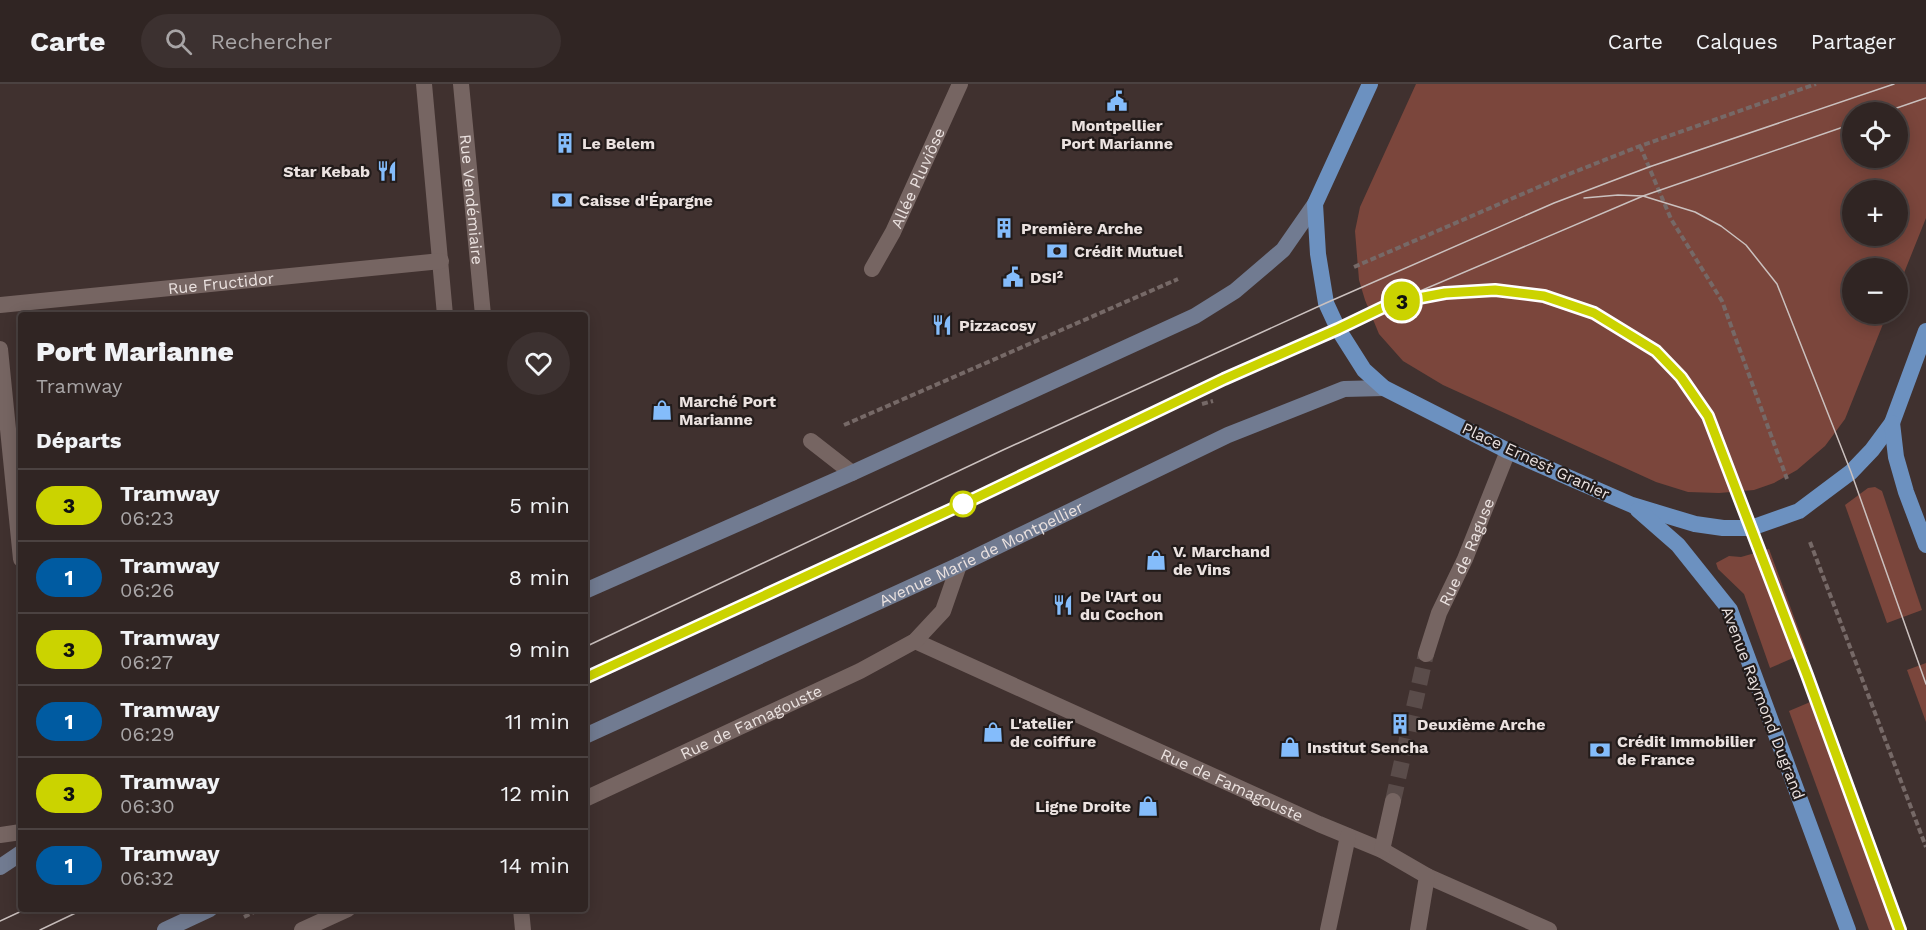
<!DOCTYPE html>
<html lang="fr">
<head>
<meta charset="utf-8">
<style>
	:root { --surface:#302523; --page:#3c3130; --text:#f1f3f6; --muted:#a8a5a6; --line:#4b4241 }
	body { margin:0; font-family:"Work Sans",sans-serif; background:var(--page); color:var(--text); height:100vh; display:flex; flex-direction:column; font-size:22px; white-space:nowrap }
	* { box-sizing:border-box; margin:0 }
	p { font-size:20px; color:var(--muted) }
	.icon { flex:none; width:33px; height:33px; fill:none; stroke:currentColor; stroke-width:2; stroke-linecap:round; stroke-linejoin:round }
	.map { position:relative; flex:1; overflow:hidden }
	.details { position:absolute; left:18px; top:228px; width:570px; height:600px; display:flex; flex-direction:column; background:var(--surface); border-radius:6px; box-shadow:0 3px 15px #0003,0 0 0 2px var(--line) }
	.details>* { flex:none }
	.badge { padding:0 12px; border-radius:20px; font-size:21px; line-height:39px }
	.buttons { position:absolute; left:1842px; top:18px; display:grid; gap:12px }
	.buttons a { display:grid; place-items:center; width:66px; height:66px; border-radius:50%; background:var(--surface); box-shadow:0 3px 15px #0003,0 0 0 2px var(--line); font-size:30px }
	.map>.badge { position:absolute; translate:-50% -50%; box-shadow:0 0 0 3px #fff }
	h2 { padding:0 18px; font-size:22px; line-height:54px }
	.round { display:grid; place-items:center; flex:none; width:63px; height:63px; border-radius:32px; background:var(--page) }
	.overview { display:flex; align-items:center; justify-content:space-between; height:102px; padding:0 18px }
	h1 { font-size:28px; font-weight:800; line-height:45px }
	ul { padding:0; list-style:none }
	li { display:flex; align-items:center; gap:18px; height:72px; padding:0 18px; border-top:2px solid var(--line) }
	li div { flex:1 }
	li b { display:block; font-size:22px }
	li em { font-style:normal }
	li .badge { min-width:66px; font-weight:700; text-align:center }
	header { display:flex; align-items:center; gap:36px; box-sizing:border-box; height:84px; padding:0 30px; background:var(--surface); border-bottom:2px solid var(--line) }
	header strong { font-size:28px }
	nav { display:flex; gap:33px; margin-inline-start:auto; font-size:21px }
	.search { width:420px; height:54px; background:var(--page); display:flex; align-items:center; gap:15px; box-sizing:border-box; padding:0 21px; border-radius:33px; color:var(--muted); font-size:22px }
	.map>svg:first-child { display:block }
	.green { fill:#7b463c; fill-rule:evenodd }
	.lines { fill:none; stroke-linecap:round; stroke-linejoin:round }
	.minor-tunnel { stroke:#5a4c4a; stroke-width:16; stroke-dasharray:16 8; stroke-linecap:butt }
	.path { stroke:#766967; stroke-width:4; stroke-dasharray:6 3; stroke-linecap:butt }
	.service { stroke:#766562; stroke-width:16 }
	.pedestrian { stroke:#766562; stroke-width:16 }
	.minor { stroke:#766562; stroke-width:16 }
	.tertiary { stroke:#766562; stroke-width:16 }
	.secondary { stroke:#717b91; stroke-width:16 }
	.primary { stroke:#6c91c0; stroke-width:16 }
	.tram { stroke:#cbc1bf; stroke-width:1.5 }
	.line-casing { stroke:#fff; stroke-width:14 }
	.line { stroke:#cbd300; stroke-width:9 }
	.stop-dot { fill:#fff; stroke:#cbd300; stroke-width:3 }
	.labels { text-anchor:middle; dominant-baseline:central; stroke-width:4.5; stroke-linejoin:round; paint-order:stroke }
	.poi-label { font-size:16px; font-weight:bold; fill:#ebe2e0; stroke:#221b1a; text-anchor:start }
	.street-label { font-size:16px; fill:#ebe2e0; stroke:#221b1a }
</style>
</head>
<body>
<header>
<strong>Carte</strong>
<div class="search"><svg class="icon" aria-label="search" viewBox="0 0 24 24"><circle cx="10" cy="10" r="6"/><path d="M15 15l6 6"/></svg>Rechercher</div>
<nav><a>Carte</a><a>Calques</a><a>Partager</a></nav>
</header>
<div class="map">
<svg width="1926" height="846" viewBox="0 0 1926 846">
	<rect width="100%" height="100%" fill="#40312f"/>
	<g class="green">
		<path d="M1416 0H1926V134L1898 204V184H1852V230H1887L1845 335 1825 362 1797 386 1774 399 1754 406 1719 409 1688 408 1656 398 1443 301 1403 277 1379 250 1365 216 1359 196 1355 147 1360 123ZM1898 28V74H1852V28ZM1898 106V152H1852V106Z"/>
		<path d="M1875 403 1882 407 1922 526 1887 539 1845 421 1868 404Z"/>
		<path d="M1769 465 1807 568 1770 584 1744 510 1718 485 1716 479 1729 472 1741 473Z"/>
		<path d="M1926 579V638L1907 586Z"/>
		<path d="M1822 613 1907 846H1869L1789 627Z"/>
	</g>
	<g class="lines">
		<path class="minor-tunnel" d="M1393 717 1426 570"/>
		<g class="path">
			<path d="M1640 62 1671 135 1722 217 1787 395"/>
			<path d="M1354 183 1564 92 1640 62 1816 0"/>
			<path d="M1202 320 1213 317"/>
			<path d="M844 341 1178 195"/>
			<path d="M1810 458 1926 763"/>
			<path d="M244 833 260 825"/>
		</g>
		<path class="service" d="M811 357 852 389"/>
		<g class="pedestrian">
			<path id="s1" d="M872 185 893 148 960 0"/>
			<path d="M1427 792 1549 846"/>
		</g>
		<g class="minor">
			<path d="M424 0 445 231"/>
			<path id="s2" d="M461 0 483 231"/>
			<path id="s3" d="M0 221 441 177"/>
			<path d="M0 265 21 475"/>
			<path id="s4" d="M915 557 1319 740 1382 766 1427 792 1418 846"/>
			<path id="s5" d="M1426 570 1439 529 1465 475 1508 367"/>
			<path id="s6" d="M585 715 860 587 915 557 943 527 959 481"/>
			<path d="M1382 766 1393 717"/>
			<path d="M521 825 523 846"/>
			<path d="M302 846 348 825"/>
			<path d="M1328 846 1348 752"/>
		</g>
		<path class="tertiary" d="M0 751 21 748"/>
		<g class="secondary">
			<path d="M585 507 852 389 1195 232 1235 207 1283 166 1315 120"/>
			<path id="s7" d="M585 652 959 481 1228 351 1344 305 1384 304"/>
			<path d="M0 783 21 769"/>
			<path d="M165 846 210 825"/>
		</g>
		<g class="primary">
			<path d="M1370 0 1315 120 1318 170 1326 219 1338 245 1364 286 1384 304 1508 367 1632 421 1695 440 1723 444H1751L1799 427 1851 388 1872 366 1892 339 1926 247"/>
			<path d="M1892 339 1896 373 1906 408 1926 461"/>
			<path d="M1638 426 1678 461 1730 526 1848 846"/>
		</g>
		<g class="tram">
			<path d="M1885 28 1926 14"/>
			<path d="M1584 114 1618 111 1643 112 1695 128 1721 142 1746 161 1777 200 1851 388 1926 600"/>
			<path d="M1415 214 1445 209 1495 205 1544 212 1594 229 1656 267 1681 293 1708 332 1807 591 1900 846"/>
			<path d="M585 563 1003 366 1326 219 1554 119 1649 83 1894 0"/>
			<path d="M585 594 963 420 1224 295 1338 245 1392 219 1643 112 1852 40"/>
			<path d="M0 837 26 825"/>
			<path d="M40 846 84 825"/>
		</g>
	</g>
	<g class="lines">
		<g class="line-casing">
			<path id="line" d="M585 594 963 420 1224 295 1338 245 1392 219 1445 209 1495 206 1544 212 1594 229 1656 267 1681 293 1708 332 1807 591 1900 846"/>
		</g>
		<use href="#line" class="line"/>
	</g>
	<defs>
		<g id="civic-bare" transform="scale(1.62)"><path d="M-.6-6.5H3V-4.5H.6V-3L4-1V1h2V6H-6V1h2V-1L-.6-3ZM-1.2 2.5V6h2.4V2.5Z" fill="#84bcfb" stroke="#221b1a" stroke-width="2.5" paint-order="stroke"/></g>
		<g id="building-bare" transform="scale(1.62)"><path d="M-4-6H4V6H1V3H-1V6H-4ZM-2.5-4.3h1.7v1.8h-1.7ZM.8-4.3h1.7v1.8H.8ZM-2.5-1h1.7V.8h-1.7ZM.8-1h1.7V.8H.8Z" fill="#84bcfb" stroke="#221b1a" stroke-width="2.5" paint-order="stroke"/></g>
		<g id="restaurant-bare" transform="scale(1.62)"><path d="M-5-6h1v4h1v-4h1v4h1v-4h1v5L-1.5 .5V6h-2V.5L-5-1ZM5-6V6H3V1.5H1.5Q1.5-4 5-6Z" fill="#84bcfb" stroke="#221b1a" stroke-width="2.5" paint-order="stroke"/></g>
		<g id="bank-bare" transform="scale(1.62)"><path d="M-6-4H6V4H-6ZM0-2.3a2.3 2.3 0 1 0 0 4.6a2.3 2.3 0 1 0 0-4.6Z" fill="#84bcfb" stroke="#221b1a" stroke-width="2.5" paint-order="stroke"/></g>
		<g id="shop-bare" transform="scale(1.62)"><path d="M-5-2.5h2.3a2.7 3.5 0 0 1 5.4 0H5L5.5 6h-11ZM-1.5-2.5h3a1.5 2.3 0 0 0-3 0Z" fill="#84bcfb" stroke="#221b1a" stroke-width="2.5" paint-order="stroke"/></g>
	</defs>
	<g fill-rule="evenodd">
		<use href="#civic-bare" x="1117" y="17"/>
		<use href="#building-bare" x="565" y="59"/>
		<use href="#restaurant-bare" x="387" y="87"/>
		<use href="#bank-bare" x="562" y="116"/>
		<use href="#building-bare" x="1004" y="144"/>
		<use href="#bank-bare" x="1057" y="167"/>
		<use href="#civic-bare" x="1013" y="193"/>
		<use href="#restaurant-bare" x="942" y="241"/>
		<use href="#shop-bare" x="662" y="326"/>
		<use href="#shop-bare" x="1156" y="476"/>
		<use href="#restaurant-bare" x="1063" y="521"/>
		<use href="#building-bare" x="1400" y="640"/>
		<use href="#shop-bare" x="993" y="648"/>
		<use href="#shop-bare" x="1290" y="663"/>
		<use href="#bank-bare" x="1600" y="666"/>
		<use href="#shop-bare" x="1148" y="722"/>
	</g>
	<circle class="stop-dot" cx="963" cy="420" r="12"/>
	<g class="labels">
		<g class="poi-label">
			<text x="1117" y="41" text-anchor="middle">Montpellier<tspan x="1117" dy="18">Port Marianne</tspan></text>
			<text x="582" y="59">Le Belem</text>
			<text x="370" y="87" text-anchor="end">Star Kebab</text>
			<text x="579" y="116">Caisse d'Épargne</text>
			<text x="1021" y="144">Première Arche</text>
			<text x="1074" y="167">Crédit Mutuel</text>
			<text x="1030" y="193">DSI²</text>
			<text x="959" y="241">Pizzacosy</text>
			<text x="679" y="317">Marché Port<tspan x="679" dy="18">Marianne</tspan></text>
			<text x="1173" y="467">V. Marchand<tspan x="1173" dy="18">de Vins</tspan></text>
			<text x="1080" y="512">De l'Art ou<tspan x="1080" dy="18">du Cochon</tspan></text>
			<text x="1010" y="639">L'atelier<tspan x="1010" dy="18">de coiffure</tspan></text>
			<text x="1417" y="640">Deuxième Arche</text>
			<text x="1617" y="657">Crédit Immobilier<tspan x="1617" dy="18">de France</tspan></text>
			<text x="1307" y="663">Institut Sencha</text>
			<text x="1131" y="722" text-anchor="end">Ligne Droite</text>
		</g>
		<g class="street-label">
			<text stroke="none"><textPath href="#s1" startOffset="102">Allée Pluviôse</textPath></text>
			<text stroke="none"><textPath href="#s2" startOffset="116">Rue Vendémiaire</textPath></text>
			<text stroke="none"><textPath href="#s3" startOffset="222">Rue Fructidor</textPath></text>
			<text transform="translate(1536 377) rotate(25)">Place Ernest Granier</text>
			<text stroke="none"><textPath href="#s5" startOffset="110">Rue de Raguse</textPath></text>
			<text stroke="none"><textPath href="#s7" startOffset="436">Avenue Marie de Montpellier</textPath></text>
			<text transform="translate(1763 619) rotate(69)">Avenue Raymond Dugrand</text>
			<text stroke="none"><textPath href="#s6" startOffset="183">Rue de Famagouste</textPath></text>
			<text stroke="none"><textPath href="#s4" startOffset="348">Rue de Famagouste</textPath></text>
		</g>
	</g>
</svg>
<div class="buttons">
<a><svg class="icon" aria-label="locate" viewBox="0 0 24 24"><circle cx="12" cy="12" r="6"/><path d="M12 2v4M12 18v4M2 12h4M18 12h4"/></svg></a>
<a>+</a>
<a>−</a>
</div>
<b class="badge" style="left:1402px;top:217px;background:#cbd300;color:#111">3</b>
<section class="details">
<div class="overview"><div><h1>Port Marianne</h1><p>Tramway</p></div><a class="round"><svg class="icon" aria-label="heart" viewBox="0 0 24 24"><path d="M12 20l-8-8c-3-5 5-10 8-4 3-6 11-1 8 4z"/></svg></a></div>
<h2>Départs</h2>
<ul>
<li><span class="badge" style="background:#cbd300;color:#111">3</span><div><b>Tramway</b><p>06:23</p></div><em>5 min</em></li>
<li><span class="badge" style="background:#005ba1;color:#fff">1</span><div><b>Tramway</b><p>06:26</p></div><em>8 min</em></li>
<li><span class="badge" style="background:#cbd300;color:#111">3</span><div><b>Tramway</b><p>06:27</p></div><em>9 min</em></li>
<li><span class="badge" style="background:#005ba1;color:#fff">1</span><div><b>Tramway</b><p>06:29</p></div><em>11 min</em></li>
<li><span class="badge" style="background:#cbd300;color:#111">3</span><div><b>Tramway</b><p>06:30</p></div><em>12 min</em></li>
<li><span class="badge" style="background:#005ba1;color:#fff">1</span><div><b>Tramway</b><p>06:32</p></div><em>14 min</em></li>
</ul>
</section>
</div>
</body>
</html>
